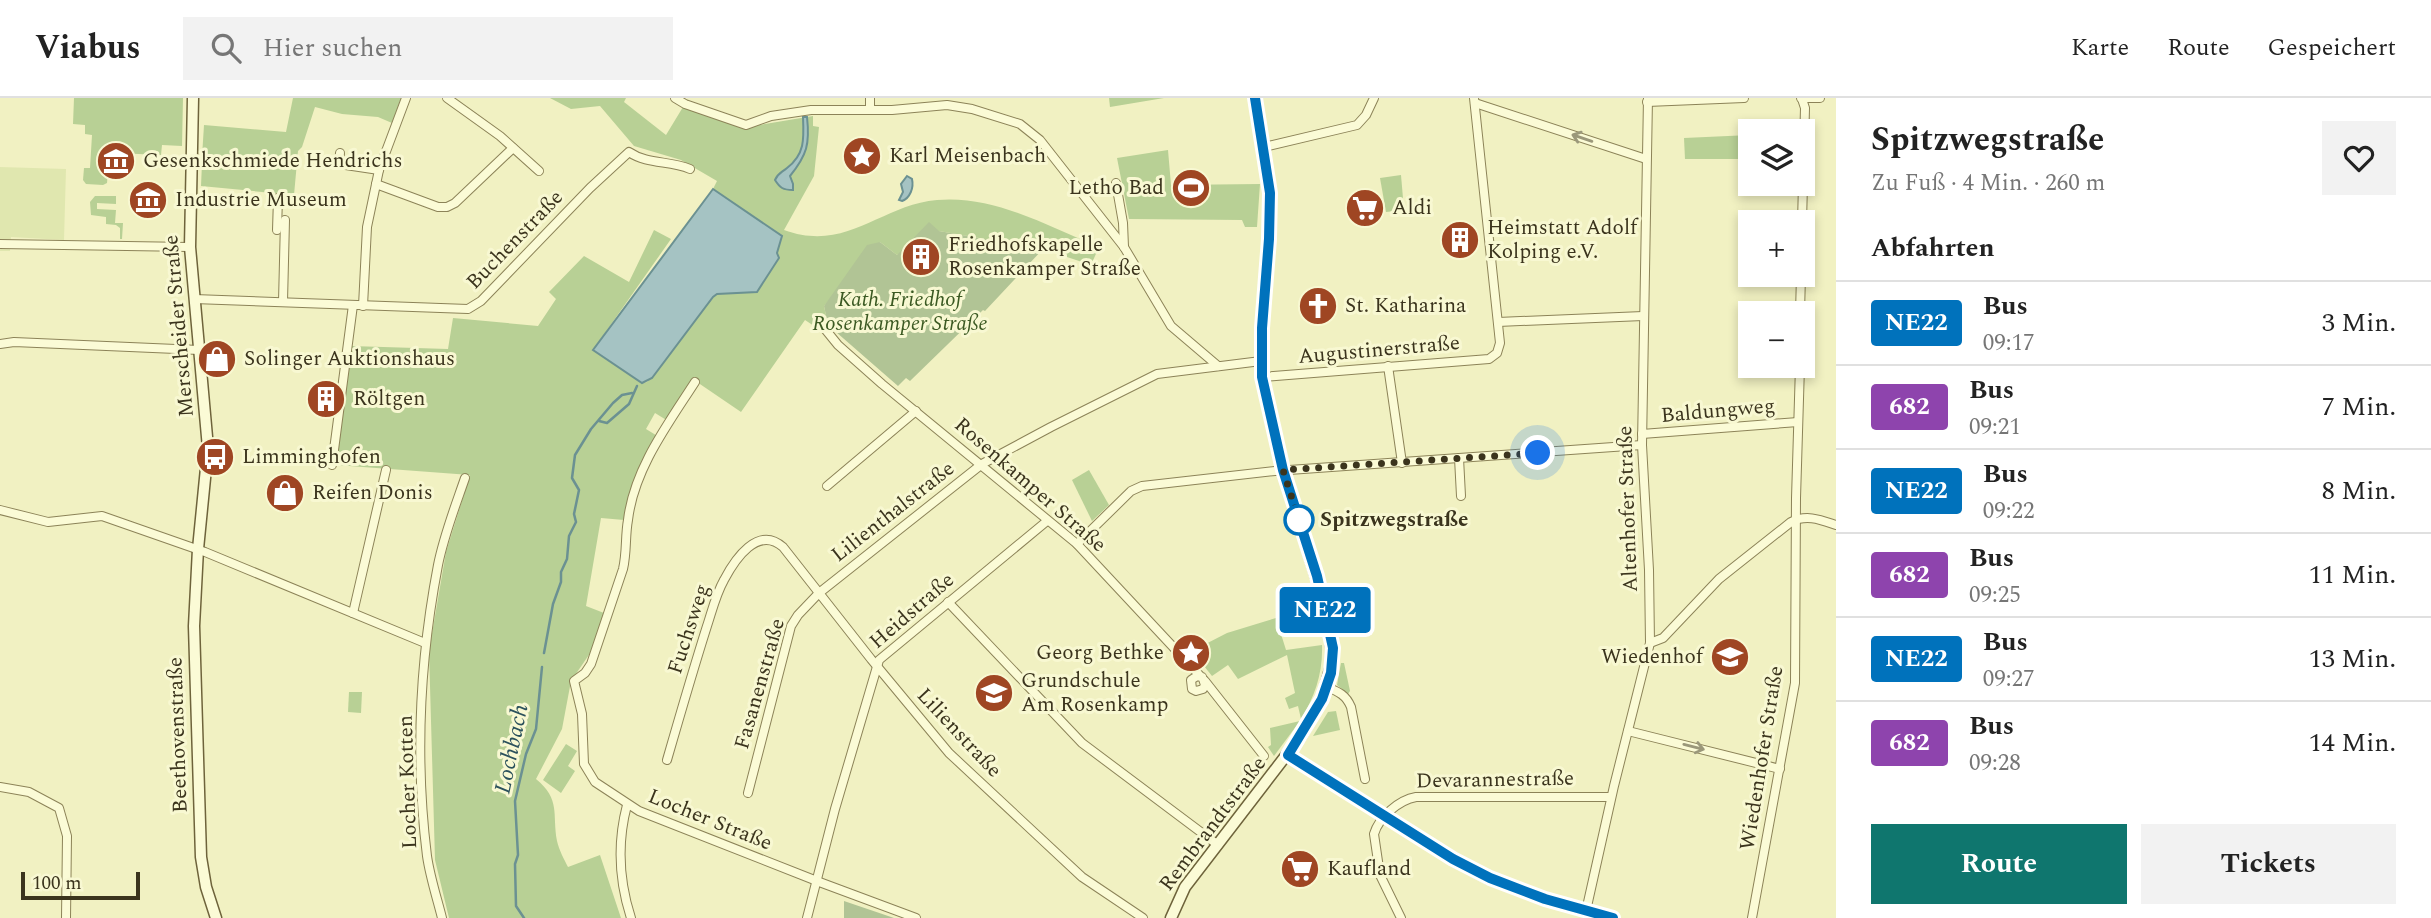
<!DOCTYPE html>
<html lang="de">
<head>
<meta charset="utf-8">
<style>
	:root { --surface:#fff; --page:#f2f2f2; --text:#222; --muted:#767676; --line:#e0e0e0; --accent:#0f766e }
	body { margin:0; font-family:Spectral,serif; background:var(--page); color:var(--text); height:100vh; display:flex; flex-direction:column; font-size:26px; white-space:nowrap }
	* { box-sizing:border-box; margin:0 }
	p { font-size:23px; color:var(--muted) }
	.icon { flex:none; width:38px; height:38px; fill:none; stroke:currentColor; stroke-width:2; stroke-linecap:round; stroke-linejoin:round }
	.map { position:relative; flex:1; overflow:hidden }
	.sheet { display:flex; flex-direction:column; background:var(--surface); width:595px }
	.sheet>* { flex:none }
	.badge { padding:0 14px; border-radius:5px; font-size:24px; line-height:46px }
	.fabs { position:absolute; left:1738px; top:21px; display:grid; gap:14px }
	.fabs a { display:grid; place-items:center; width:77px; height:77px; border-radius:0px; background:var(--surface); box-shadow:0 4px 10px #0003; font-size:35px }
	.scale { position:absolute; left:21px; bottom:18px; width:119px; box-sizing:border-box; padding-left:7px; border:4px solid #3b341d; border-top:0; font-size:19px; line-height:24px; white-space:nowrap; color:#3b341d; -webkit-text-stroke:5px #f8f8d2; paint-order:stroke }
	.you { position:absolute; width:35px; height:35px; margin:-18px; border:5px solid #fff; border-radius:50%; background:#1a73e8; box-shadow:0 0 0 10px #1a73e833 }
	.map>.badge { position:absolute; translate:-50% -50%; box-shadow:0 0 0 4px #fff }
	h2 { padding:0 35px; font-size:26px; line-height:63px }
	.round { display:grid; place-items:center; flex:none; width:74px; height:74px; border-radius:0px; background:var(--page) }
	.head { display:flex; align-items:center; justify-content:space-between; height:119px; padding:0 35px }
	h1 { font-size:33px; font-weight:700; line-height:52px }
	.button { display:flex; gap:14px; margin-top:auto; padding:14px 35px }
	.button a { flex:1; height:80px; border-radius:0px; background:var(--accent); color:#fff; font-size:28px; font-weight:700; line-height:80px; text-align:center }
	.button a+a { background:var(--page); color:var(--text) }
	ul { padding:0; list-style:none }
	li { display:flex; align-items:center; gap:21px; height:84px; padding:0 35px; border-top:2px solid var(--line) }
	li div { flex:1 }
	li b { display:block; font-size:26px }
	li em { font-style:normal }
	li .badge { min-width:77px; font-weight:700; text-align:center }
	header { display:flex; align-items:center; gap:42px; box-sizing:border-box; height:98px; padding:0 35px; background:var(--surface); border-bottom:2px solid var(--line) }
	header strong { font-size:33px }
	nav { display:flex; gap:38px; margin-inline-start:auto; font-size:24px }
	.search { width:490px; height:63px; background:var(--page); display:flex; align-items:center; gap:18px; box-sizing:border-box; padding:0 24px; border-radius:0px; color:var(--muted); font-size:26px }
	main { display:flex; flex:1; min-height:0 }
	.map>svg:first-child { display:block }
	.farmland { fill:#e0e7af }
	.green { fill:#b8d095 }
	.cemetery { fill:#b1c495 }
	.water { fill:#a5c3c3; stroke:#6b9192; stroke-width:2 }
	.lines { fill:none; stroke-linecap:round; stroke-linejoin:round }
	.stream { stroke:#6b9192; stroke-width:2.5 }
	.street-casing { stroke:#8c8358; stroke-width:10 }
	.secondary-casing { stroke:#6e633b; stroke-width:13 }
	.street { stroke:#fbfbd6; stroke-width:8 }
	.secondary { stroke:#fbfbd6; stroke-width:10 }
	.oneway { stroke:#9b987a }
	.line-casing { stroke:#fff; stroke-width:16 }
	.line { stroke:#0072bc; stroke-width:10 }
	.walk { stroke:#3b341d; stroke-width:7; stroke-dasharray:0 12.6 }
	.stop-dot { fill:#fff; stroke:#0072bc; stroke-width:3.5 }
	.labels { text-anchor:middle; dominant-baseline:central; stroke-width:6; stroke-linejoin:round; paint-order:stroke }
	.poi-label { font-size:21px; fill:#3b341d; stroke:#f8f8d2; text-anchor:start }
	.street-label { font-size:21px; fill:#3b341d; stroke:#f8f8d2 }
	.park-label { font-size:21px; font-style:italic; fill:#3b5922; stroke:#f8f8d2 }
	.stop-label { font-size:21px; font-weight:bold; fill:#3b341d; stroke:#f8f8d2; text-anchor:start }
	.water-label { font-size:23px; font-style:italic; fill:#2b515c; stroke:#f8f8d2 }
</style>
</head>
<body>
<header>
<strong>Viabus</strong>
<div class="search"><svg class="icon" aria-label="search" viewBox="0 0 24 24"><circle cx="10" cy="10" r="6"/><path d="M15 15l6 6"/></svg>Hier suchen</div>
<nav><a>Karte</a><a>Route</a><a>Gespeichert</a></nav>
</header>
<main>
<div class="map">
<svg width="1836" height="820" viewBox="0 0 1836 820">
	<rect width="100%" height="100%" fill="#f1f1c2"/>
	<path class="farmland" d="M0 69 66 71 64 142 11 139 10 153H0Z"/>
	<g class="green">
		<path d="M74 0H183L182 48 162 47 161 57 116 55 109 62 107 85 103 87 86 86 83 82 84 70H90L92 37 85 36V27L73 26Z"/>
		<path d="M293 0H401L392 25 378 19 342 16 315 9 302 49 298 53 294 97 201 88 202 65 205 64V60L202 59 204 27 286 34Z"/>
		<path d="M550 0H626L624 4 666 37 683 9 742 30 813 18V28L819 29 814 78 784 132C847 155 880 107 937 102 995 97 1047 128 1099 149L1091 167 1043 151 939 133 897 157 880 144 824 208 828 227 817 230 805 222 741 314 694 282 668 323 655 315 646 331 659 339 624 422 601 420 586 508 604 515 593 551 571 583 562 631 536 681C561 702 552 715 557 743 559 752 564 761 568 769L600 757 621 820H449L435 762 429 553 446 454 470 377 336 367 351 248 448 251 453 220 538 228 556 201 549 194 584 158 629 184 654 132 671 141 593 252 642 285 647 284 713 199 717 196 757 194 779 160 777 156 782 138 713 91 717 83 681 62 634 48 600 8 571 11Z"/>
		<path d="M1109 0H1164L1110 9Z"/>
		<path d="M1750 37V61H1685L1684 40Z"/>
		<path d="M1168 52 1171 87 1260 86 1257 129H1245L1242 122 1129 121 1117 60Z"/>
		<path d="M1401 77 1404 112 1386 114 1380 80Z"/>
		<path d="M95 98H116V106L97 105V111L116 112 115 125H123L122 141H120V130L116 127 106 126V119L91 117 90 104Z"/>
		<path d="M1089 372 1109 407 1092 423 1072 382Z"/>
		<path d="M1276 520 1286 552 1322 547C1323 575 1315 598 1301 621L1298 608 1289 611 1285 600 1295 595 1287 557 1238 581 1228 567 1212 578 1192 553 1227 535Z"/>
		<path d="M1341 565H1344L1350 593 1348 596 1337 587Z"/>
		<path d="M349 594H362L361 615 348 614Z"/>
		<path d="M1336 613 1340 632 1313 638 1328 614Z"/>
		<path d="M1300 623 1274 658 1268 649 1271 647 1270 630Z"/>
		<path d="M566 646 577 653 568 668 575 673 561 695 543 682Z"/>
	</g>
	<g class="cemetery">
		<path d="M929 124 939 133 1043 151 985 213 983 212 910 283 906 280 898 288 828 227 824 208 867 147 880 144 897 157Z"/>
		<path d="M844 803 894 820H844Z"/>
	</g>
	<g class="water">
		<path d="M803 19H807C810 46 807 57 790 78L793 86V92C783 92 780 90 775 82 778 75 781 75 787 70 805 56 804 41 803 19Z"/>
		<path d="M907 78 912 81C914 90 910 100 902 103L899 102 903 94 901 86Z"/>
		<path d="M713 91 782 138 777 155 779 160 757 194 717 196 713 199 652 280 642 285 593 252Z"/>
	</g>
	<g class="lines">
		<g class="stream">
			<path d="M599 323 607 325 629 306 637 288"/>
			<path d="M544 555 553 506 561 484V474L567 461 569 438 576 424 574 416 579 392 572 380 575 357 591 331 613 305 622 297 632 295"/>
			<path d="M524 820 516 808 515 766 518 757 515 703 526 656 536 631 542 569"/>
		</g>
		<g class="street-casing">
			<g id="street">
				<path d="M447 0 500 38 539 73"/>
				<path d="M675 0 685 6 746 27 771 18 811 12H892L947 7 972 11 1020 26 1040 42 1124 149 1171 228 1218 268"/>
				<path d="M870 0V12"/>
				<path d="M1801 0H1820"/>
				<path d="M1647 4 1744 0"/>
				<path d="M1475 5 1646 61"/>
				<path d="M1264 49 1357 27 1366 17 1374 0"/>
				<path d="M340 55 339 66 379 72"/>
				<path d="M1116 85 1123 125 1124 149"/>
				<path d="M376 86 438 109H447L455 105 513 50"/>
				<path d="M1802 124 1805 10 1802 1"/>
				<path d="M277 132 278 100"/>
				<path d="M0 146 190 149"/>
				<path d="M194 201 468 211 481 203 590 90 629 54C648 67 669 62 690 71"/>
				<path d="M283 204 285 122"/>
				<path d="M363 208 367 129 379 72 406 0"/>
				<path d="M1800 215 1801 177"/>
				<path d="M1498 224 1643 218"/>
				<path d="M825 231 838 247 882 286 1077 446 1203 581 1205 587 1203 591 1196 593 1192 591 1191 582 1197 578 1202 579"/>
				<path d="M0 246 14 244 199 252"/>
				<path d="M1388 268 1402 365"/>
				<path d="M1262 279 1489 261 1497 255 1500 245 1474 0"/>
				<path d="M695 284C668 326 634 371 628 422 625 438 627 454 623 471L591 566 585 575 574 583 582 616 584 666 595 684 639 713 822 785 916 820"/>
				<path d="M1642 336 1798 324"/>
				<path d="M1459 360 1461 398"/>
				<path d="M332 367 353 207"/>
				<path d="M827 388 916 313"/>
				<path d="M0 412 48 424 102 418 205 454 425 545"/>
				<path d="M1077 446 1131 393 1142 388 1275 373 1642 347"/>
				<path d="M948 504 1082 645 1218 747"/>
				<path d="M353 515 386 372"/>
				<path d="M1650 545 1663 540 1719 481 1791 424C1807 416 1821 422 1836 427"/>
				<path d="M1205 583 1264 658"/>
				<path d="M1327 589C1339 594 1346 597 1351 609L1365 681"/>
				<path d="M1628 633 1780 671"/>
				<path d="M667 662C680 617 693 572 707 528 712 513 716 496 724 482 735 461 758 427 783 449L871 561 949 655 1082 779 1143 820"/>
				<path d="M0 689 29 694 59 710 67 738 66 820"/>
				<path d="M748 695 791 528 798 517 819 495 982 366 1051 329 1157 276 1261 263"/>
				<path d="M627 707C617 745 619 783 631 820"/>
				<path d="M1586 813 1614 688 1650 545 1649 472 1642 347 1648 0"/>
				<path d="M442 820C437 800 430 779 427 758 415 662 420 561 438 467 444 437 455 409 465 380"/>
				<path d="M807 820 835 711 879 562 1047 423"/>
				<path d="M1401 820 1380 777 1374 736C1379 719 1399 702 1416 699H1611"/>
				<path d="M1752 820 1795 585 1796 400 1800 268"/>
			</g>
		</g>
		<g class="secondary-casing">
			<g id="secondary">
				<path d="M193 0 190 149 208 350 198 451 194 528 201 759 206 789 216 820"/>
				<path d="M1288 657 1453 761 1490 781 1545 801 1613 820"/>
				<path d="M1171 820 1185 789 1301 638 1322 601 1333 561 1329 531 1318 485 1283 372 1262 279V230L1269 147 1270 95 1255 0"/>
			</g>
		</g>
		<use href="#street" class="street"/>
		<use href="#secondary" class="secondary"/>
	</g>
	<defs><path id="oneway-shaft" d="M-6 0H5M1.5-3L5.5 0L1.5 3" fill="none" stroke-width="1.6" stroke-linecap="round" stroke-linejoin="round" transform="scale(1.75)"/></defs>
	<g class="oneway">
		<use href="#oneway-shaft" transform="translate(1582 40) rotate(-161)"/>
		<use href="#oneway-shaft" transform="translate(1694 649) rotate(14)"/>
	</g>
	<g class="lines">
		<g class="line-casing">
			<path id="line" d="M1255 0 1270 95 1269 141 1262 230V279L1283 372 1317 478 1333 550 1331 575 1322 601 1288 657 1453 761 1490 780 1545 801 1613 820"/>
		</g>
		<use href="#line" class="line"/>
		<path class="walk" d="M1299 422 1283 372 1538 355"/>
	</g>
	<defs>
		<g id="sight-disc" transform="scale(2.0125)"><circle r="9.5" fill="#9f4623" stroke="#f8f8d2"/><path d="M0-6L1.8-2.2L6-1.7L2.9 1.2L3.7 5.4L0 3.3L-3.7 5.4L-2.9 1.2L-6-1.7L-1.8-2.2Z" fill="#fff"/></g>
		<g id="museum-disc" transform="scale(2.0125)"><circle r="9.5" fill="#9f4623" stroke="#f8f8d2"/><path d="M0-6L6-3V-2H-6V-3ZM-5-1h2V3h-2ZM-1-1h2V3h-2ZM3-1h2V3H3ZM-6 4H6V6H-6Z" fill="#fff"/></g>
		<g id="stadium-disc" transform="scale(2.0125)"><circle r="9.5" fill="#9f4623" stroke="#f8f8d2"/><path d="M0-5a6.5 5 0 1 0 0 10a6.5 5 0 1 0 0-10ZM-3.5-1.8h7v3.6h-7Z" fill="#fff"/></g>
		<g id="supermarket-disc" transform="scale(2.0125)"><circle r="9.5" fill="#9f4623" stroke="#f8f8d2"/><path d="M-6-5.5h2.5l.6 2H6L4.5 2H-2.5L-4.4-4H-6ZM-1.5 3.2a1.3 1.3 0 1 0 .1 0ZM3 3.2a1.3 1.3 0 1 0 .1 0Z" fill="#fff"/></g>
		<g id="building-disc" transform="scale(2.0125)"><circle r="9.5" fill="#9f4623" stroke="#f8f8d2"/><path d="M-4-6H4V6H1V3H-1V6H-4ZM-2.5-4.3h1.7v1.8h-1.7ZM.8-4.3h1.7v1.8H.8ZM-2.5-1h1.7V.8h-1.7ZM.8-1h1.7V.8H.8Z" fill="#fff"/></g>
		<g id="church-disc" transform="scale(2.0125)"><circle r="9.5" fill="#9f4623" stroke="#f8f8d2"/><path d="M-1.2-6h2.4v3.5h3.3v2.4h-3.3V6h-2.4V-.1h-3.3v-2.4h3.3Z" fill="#fff"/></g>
		<g id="shop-disc" transform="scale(2.0125)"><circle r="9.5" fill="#9f4623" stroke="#f8f8d2"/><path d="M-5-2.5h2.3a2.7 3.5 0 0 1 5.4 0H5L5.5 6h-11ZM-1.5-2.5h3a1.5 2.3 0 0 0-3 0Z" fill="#fff"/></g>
		<g id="bus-disc" transform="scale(2.0125)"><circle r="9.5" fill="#9f4623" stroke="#f8f8d2"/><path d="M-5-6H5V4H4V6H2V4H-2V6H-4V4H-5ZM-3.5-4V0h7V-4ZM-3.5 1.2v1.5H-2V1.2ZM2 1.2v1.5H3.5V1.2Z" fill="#fff"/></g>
		<g id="school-disc" transform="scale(2.0125)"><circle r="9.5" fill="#9f4623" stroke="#f8f8d2"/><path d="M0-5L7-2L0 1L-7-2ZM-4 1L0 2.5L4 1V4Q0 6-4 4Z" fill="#fff"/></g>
	</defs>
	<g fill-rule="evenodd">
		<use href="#sight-disc" x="862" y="58"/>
		<use href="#museum-disc" x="116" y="63"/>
		<use href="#stadium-disc" x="1191" y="90"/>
		<use href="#museum-disc" x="148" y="102"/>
		<use href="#supermarket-disc" x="1365" y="110"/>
		<use href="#building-disc" x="1460" y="142"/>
		<use href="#building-disc" x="921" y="159"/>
		<use href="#church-disc" x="1318" y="208"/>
		<use href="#shop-disc" x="217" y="261"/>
		<use href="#building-disc" x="326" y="301"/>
		<use href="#bus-disc" x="215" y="359"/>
		<use href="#shop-disc" x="285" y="395"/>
		<use href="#sight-disc" x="1191" y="555"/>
		<use href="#school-disc" x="1730" y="559"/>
		<use href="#school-disc" x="994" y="595"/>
		<use href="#supermarket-disc" x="1300" y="771"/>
	</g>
	<circle class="stop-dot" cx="1299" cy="422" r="14"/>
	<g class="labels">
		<g class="poi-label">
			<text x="889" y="58">Karl Meisenbach</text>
			<text x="143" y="63">Gesenkschmiede Hendrichs</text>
			<text x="1164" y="90" text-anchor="end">Letho Bad</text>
			<text x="175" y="102">Industrie Museum</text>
			<text x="1392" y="110">Aldi</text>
			<text x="1487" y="130">Heimstatt Adolf<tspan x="1487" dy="24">Kolping e.V.</tspan></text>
			<text x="948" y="147">Friedhofskapelle<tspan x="948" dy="24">Rosenkamper Straße</tspan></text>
			<text x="1345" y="208">St. Katharina</text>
			<text x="244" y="261">Solinger Auktionshaus</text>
			<text x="353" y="301">Röltgen</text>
			<text x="242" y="359">Limminghofen</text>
			<text x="312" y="395">Reifen Donis</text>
			<text x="1164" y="555" text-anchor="end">Georg Bethke</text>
			<text x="1703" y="559" text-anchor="end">Wiedenhof</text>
			<text x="1021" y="583">Grundschule<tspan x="1021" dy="24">Am Rosenkamp</tspan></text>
			<text x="1327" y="771">Kaufland</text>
		</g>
		<g class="street-label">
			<text transform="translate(515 142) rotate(-46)">Buchenstraße</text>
			<text transform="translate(179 228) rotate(-95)">Merscheider Straße</text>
			<text transform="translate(1379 252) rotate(-5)">Augustinerstraße</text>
			<text transform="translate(1718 313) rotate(-5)">Baldungweg</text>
			<text transform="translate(1030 387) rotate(41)">Rosenkamper Straße</text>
			<text transform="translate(1628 411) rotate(-92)">Altenhofer Straße</text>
			<text transform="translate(893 414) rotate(-38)">Lilienthalstraße</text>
			<text transform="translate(912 513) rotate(-41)">Heidstraße</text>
			<text transform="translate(689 531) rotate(-72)">Fuchsweg</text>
			<text transform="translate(760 586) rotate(-74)">Fasanenstraße</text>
			<text transform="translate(959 635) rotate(47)">Lilienstraße</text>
			<text transform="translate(178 637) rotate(-92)">Beethovenstraße</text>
			<text transform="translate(1762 660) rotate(-81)">Wiedenhofer Straße</text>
			<text transform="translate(1495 682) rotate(-1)">Devarannestraße</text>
			<text transform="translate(408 684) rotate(-92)">Locher Kotten</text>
			<text transform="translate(710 722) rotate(22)">Locher Straße</text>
			<text transform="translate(1213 726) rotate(-53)">Rembrandtstraße</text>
		</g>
		<g class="park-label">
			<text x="900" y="202">Kath. Friedhof<tspan x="900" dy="24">Rosenkamper Straße</tspan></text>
		</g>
		<g class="stop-label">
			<text x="1320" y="422">Spitzwegstraße</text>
		</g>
		<g class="water-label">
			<text transform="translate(512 651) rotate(-78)">Lochbach</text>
		</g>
	</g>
</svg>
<div class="fabs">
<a><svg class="icon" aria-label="layers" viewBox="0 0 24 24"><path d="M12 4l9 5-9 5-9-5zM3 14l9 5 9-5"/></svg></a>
<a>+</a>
<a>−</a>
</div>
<div class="scale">100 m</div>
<div class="you" style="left:1538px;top:355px"></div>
<b class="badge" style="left:1325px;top:512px;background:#0072bc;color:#fff">NE22</b>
</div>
<section class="sheet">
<div class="head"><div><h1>Spitzwegstraße</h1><p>Zu Fuß · 4 Min. · 260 m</p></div><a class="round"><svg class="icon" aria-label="heart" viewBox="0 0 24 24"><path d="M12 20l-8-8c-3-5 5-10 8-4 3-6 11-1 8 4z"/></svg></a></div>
<h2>Abfahrten</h2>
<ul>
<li><span class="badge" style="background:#0072bc;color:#fff">NE22</span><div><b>Bus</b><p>09:17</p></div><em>3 Min.</em></li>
<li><span class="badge" style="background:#8e44ad;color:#fff">682</span><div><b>Bus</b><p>09:21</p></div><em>7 Min.</em></li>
<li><span class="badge" style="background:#0072bc;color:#fff">NE22</span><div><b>Bus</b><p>09:22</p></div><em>8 Min.</em></li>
<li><span class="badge" style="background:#8e44ad;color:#fff">682</span><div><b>Bus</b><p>09:25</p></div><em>11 Min.</em></li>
<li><span class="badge" style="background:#0072bc;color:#fff">NE22</span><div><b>Bus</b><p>09:27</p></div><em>13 Min.</em></li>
<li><span class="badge" style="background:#8e44ad;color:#fff">682</span><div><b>Bus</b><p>09:28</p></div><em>14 Min.</em></li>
</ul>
<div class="button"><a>Route</a><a>Tickets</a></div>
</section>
</main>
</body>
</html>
